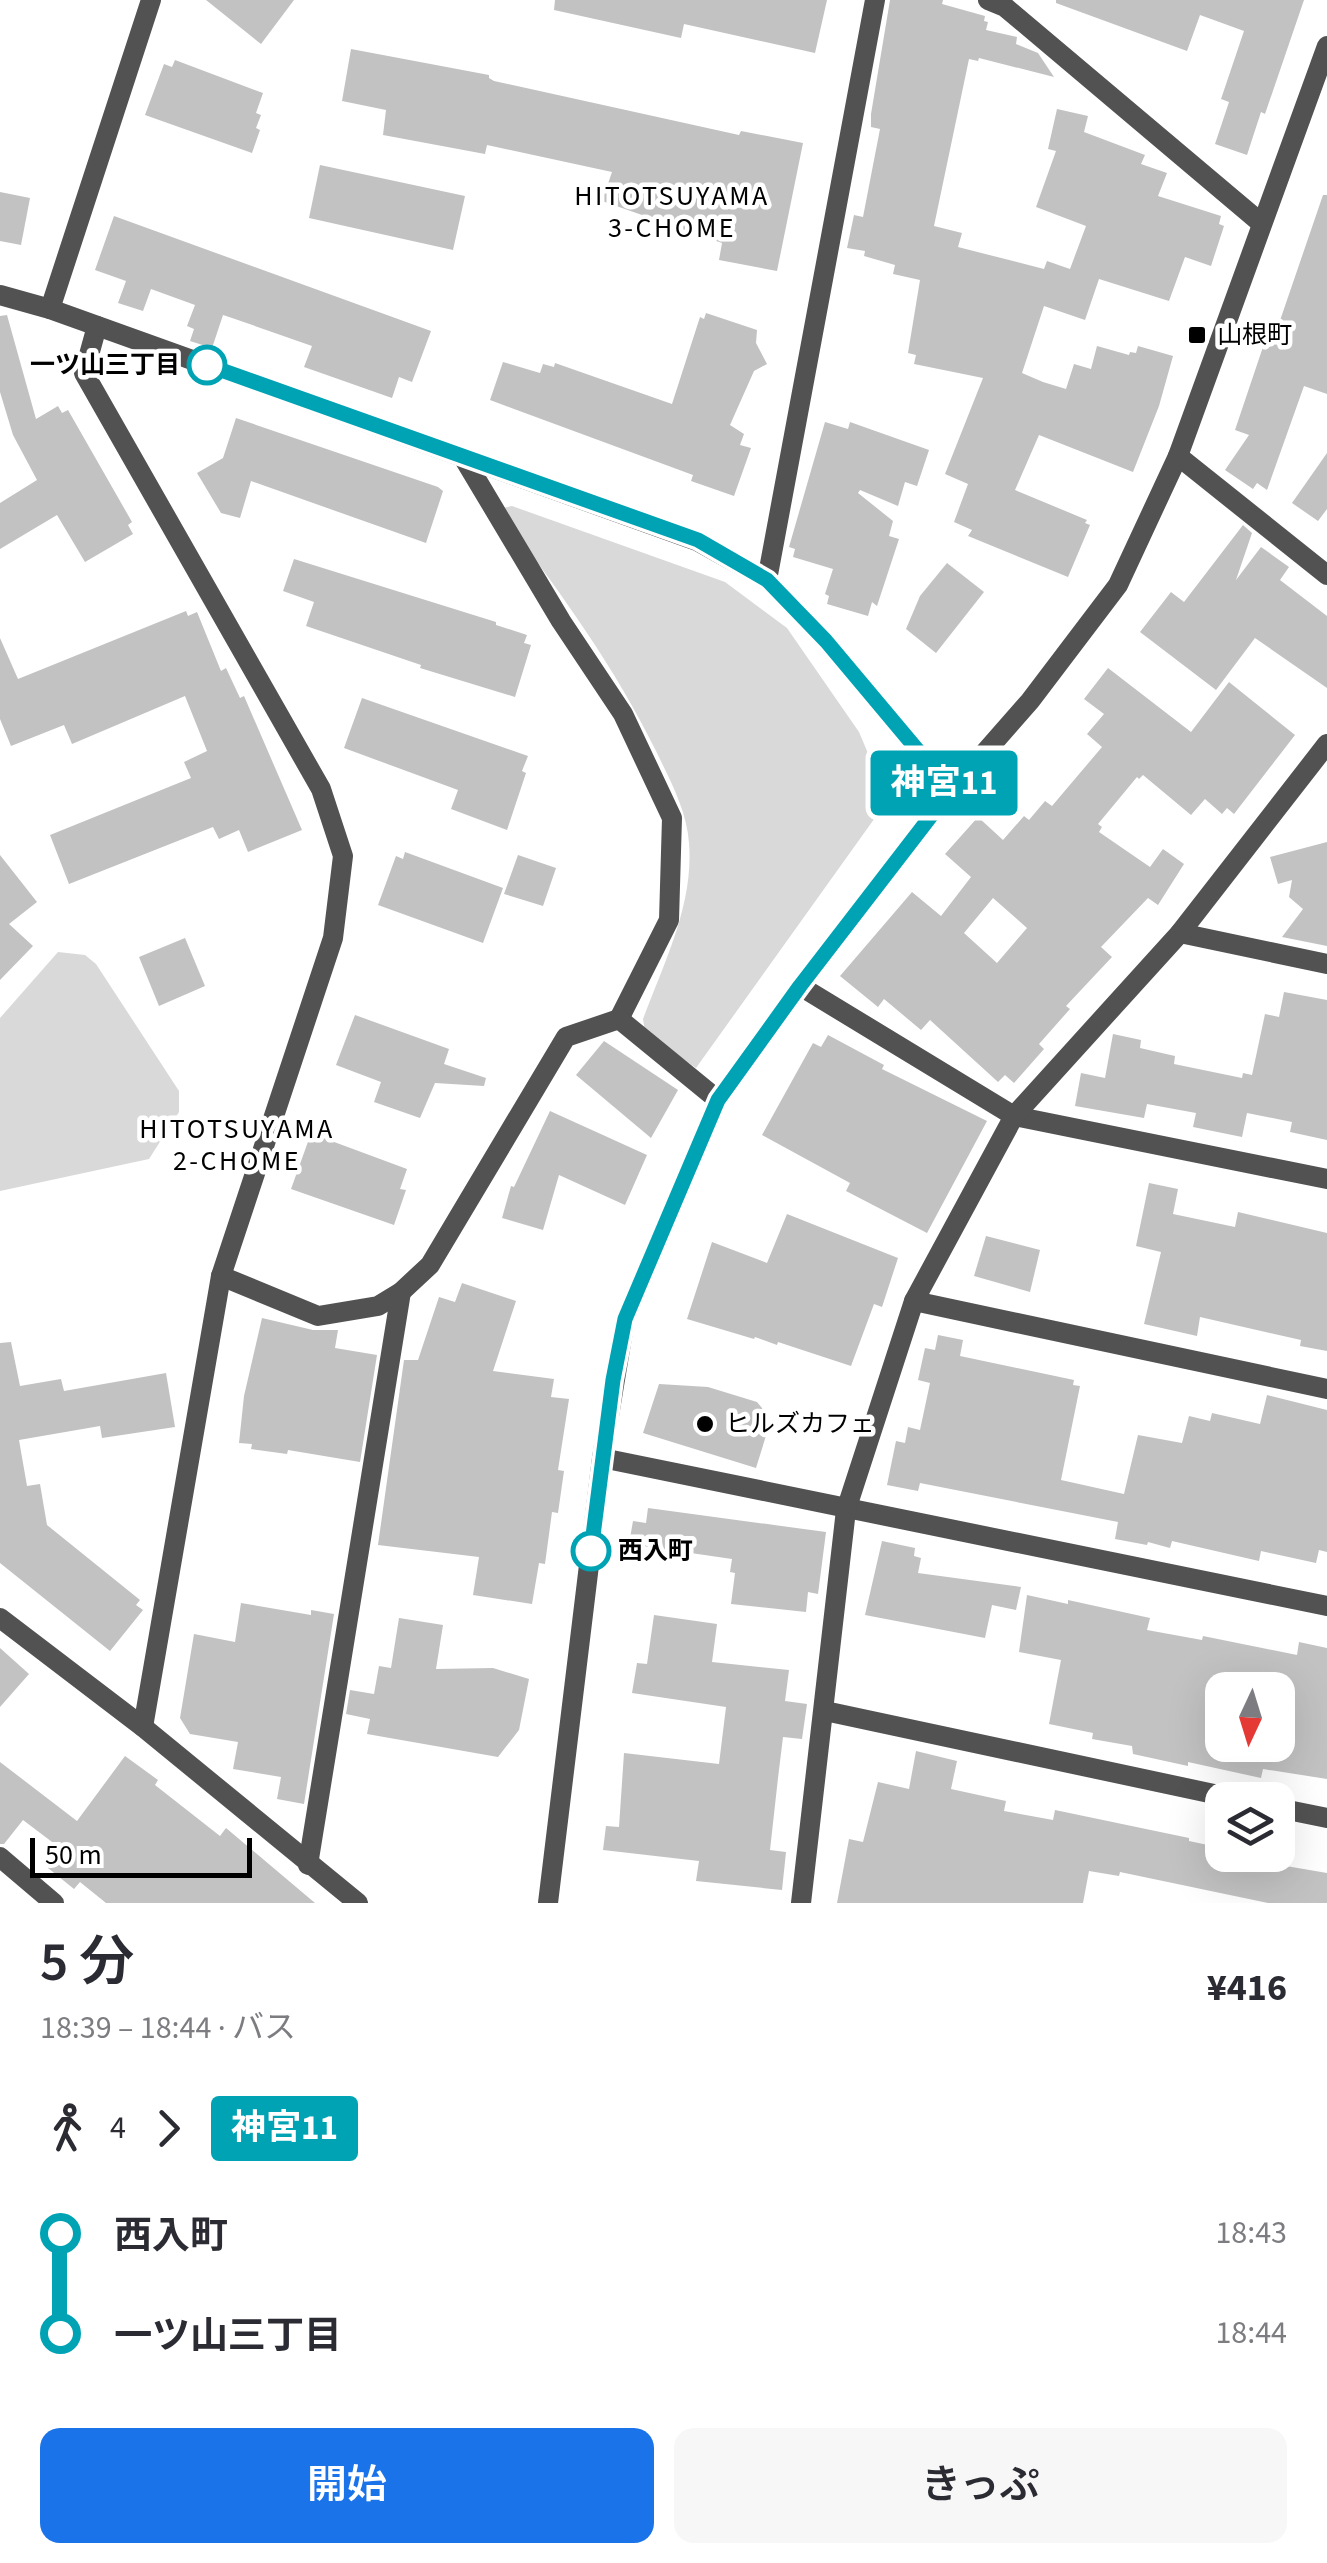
<!DOCTYPE html>
<html lang="ja">
<head>
<meta charset="utf-8">
<style>
	:root { --surface:#fff; --page:#f7f7f7; --text:#2b2b33; --muted:#7c7c81; --accent:#1a73e8 }
	body { margin:0; font-family:"Source Sans 3","Noto Sans JP",sans-serif; background:var(--page); color:var(--text); height:100vh; display:flex; flex-direction:column; font-size:38px; white-space:nowrap }
	* { box-sizing:border-box; margin:0 }
	p { font-size:32px; color:var(--muted) }
	.icon { flex:none; width:55px; height:55px; fill:none; stroke:currentColor; stroke-width:2; stroke-linecap:round; stroke-linejoin:round }
	.map { position:relative; height:1903px; overflow:hidden }
	.drawer { display:flex; flex-direction:column; background:var(--surface); flex:1 }
	.drawer>* { flex:none }
	.badge { padding:0 20px; border-radius:8px; font-size:35px; line-height:65px }
	.needle { width:65px; rotate:184deg }
	.buttons { position:absolute; left:1205px; top:1672px; display:grid; gap:20px }
	.buttons a { display:grid; place-items:center; width:90px; height:90px; border-radius:20px; background:var(--surface); box-shadow:0 10px 40px #0002; font-size:50px }
	.scale { position:absolute; left:30px; bottom:25px; width:222px; box-sizing:border-box; padding-left:10px; border:5px solid #000; border-top:0; font-size:28px; line-height:35px; white-space:nowrap; color:#000; -webkit-text-stroke:8px #fff; paint-order:stroke }
	.map>.badge { position:absolute; translate:-50% -50%; box-shadow:0 0 0 5px #fff }
	.legs { display:flex; align-items:center; gap:15px; height:110px; padding:0 40px; font-size:32px }
	.legs p { margin-inline-start:auto }
	.overview { display:flex; align-items:center; justify-content:space-between; height:170px; padding:0 40px }
	h1 { font-size:55px; font-weight:600; line-height:75px }
	.action { display:flex; gap:20px; margin-top:auto; padding:20px 40px }
	.action a { flex:1; height:115px; border-radius:20px; background:var(--accent); color:#fff; font-size:40px; font-weight:600; line-height:115px; text-align:center }
	.action a+a { background:var(--page); color:var(--text) }
	ul { padding:0 40px; list-style:none }
	li { display:flex; align-items:center; gap:35px; height:100px; font-size:38px }
	li i { display:grid; place-items:center; width:15px; height:100%; margin:0 12px; background:currentColor }
	li i::after { content:''; width:25px; height:25px; margin:-12px; border:8px solid; border-radius:50%; background:var(--surface) }
	li p { margin-inline-start:auto }
	li:first-child i { background:linear-gradient(#0000 50%,currentColor 0) }
	li:last-child i { background:linear-gradient(currentColor 50%,#0000 0) }
	.map>svg:first-child { display:block }
	.park { fill:#d9d9d9 }
	.building { fill:#c2c2c2; fill-rule:evenodd }
	.lines { fill:none; stroke-linecap:round; stroke-linejoin:round }
	.minor { stroke:#525252; stroke-width:20 }
	.tertiary { stroke:#525252; stroke-width:20 }
	.line-1-casing { stroke:#fff; stroke-width:22 }
	.line-1 { stroke:#00a3b4; stroke-width:15 }
	.poi-dot { fill:#000; stroke:#fff; stroke-width:4 }
	.stop-1-dot { fill:#fff; stroke:#00a3b4; stroke-width:5 }
	.labels { text-anchor:middle; dominant-baseline:central; stroke-width:9; stroke-linejoin:round; paint-order:stroke }
	.poi-label { font-size:25px; fill:#000; stroke:#fff; text-anchor:start }
	.stop-label { font-size:25px; font-weight:bold; fill:#000; stroke:#fff; text-anchor:end }
	.neighbourhood-label { font-size:28px; letter-spacing:2.5px; fill:#000; stroke:#fff }
</style>
</head>
<body>
<div class="map">
<svg width="1327" height="1903" viewBox="0 0 1327 1903">
	<rect width="100%" height="100%" fill="#fff"/>
	<g class="park">
		<path d="M512 506 725 582 787 628 859 732 881 784 882 808 696 1068 645 1032 643 1019C664 963 694 904 689 843 687 811 670 780 656 751 613 663 556 587 498 509Z"/>
		<path d="M58 952 85 955 96 964 179 1091V1112L149 1159 0 1191V1018Z"/>
	</g>
	<g class="building">
		<path d="M206 0H294L261 44Z"/>
		<path d="M555 0H827L815 53 684 24 681 38 554 10Z"/>
		<path d="M890 0H943L942 4 985 16 984 21 988 22 986 30 1017 37 1016 44 1038 53 1054 77 979 58 978 61 969 59 934 226 962 233 958 247 1044 269 1047 261 1070 269 1086 226 1036 207 1056 151 1048 149 1057 109 1088 116 1084 132 1145 155 1141 164 1167 173 1158 196 1221 216 1219 224 1224 226 1211 266 1185 257 1169 301 1099 279 1085 320 1044 306 1022 373 1043 382 1066 389 1074 364 1091 369 1097 346 1129 355 1130 352 1136 353 1138 346 1173 356 1159 406 1133 472 1039 435 1015 490 1087 520 1085 523 1090 525 1068 577 968 536 972 530 954 522 968 484 945 474 983 378 914 364 916 355 908 353 920 280 893 274 895 265 864 256 865 251 847 248 854 215 863 217 880 129 871 127V114Z"/>
		<path d="M1056 0H1304L1265 114 1261 112 1247 155 1215 144 1229 102 1221 99 1244 31 1200 15 1187 51 1056 3Z"/>
		<path d="M351 49 489 75V78L494 81 739 135 741 131 803 143 777 271 719 260 722 243 602 201 612 172 487 145 485 154 383 135 386 110 342 101Z"/>
		<path d="M175 60 263 93 256 113 261 115 256 128 260 130 252 153 145 115 164 64 172 67Z"/>
		<path d="M320 165 465 196 453 250 309 218Z"/>
		<path d="M0 192 30 198 21 245 0 241Z"/>
		<path d="M1323 195H1327V394L1304 386 1267 490 1257 483 1253 489 1225 470 1249 435 1235 430 1267 335 1274 338Z"/>
		<path d="M114 216 431 331 412 382 399 377 392 398 304 367 312 346 235 319 223 315 212 348 190 341 194 329 187 326 195 305 151 289 143 311 118 303 126 281 95 270Z"/>
		<path d="M706 313 757 330 756 343 767 364 754 371 730 425 744 434 740 445 751 448 734 496 691 481 693 475 490 400 503 362 540 373 543 364 554 367 555 363 672 404 700 317 704 319Z"/>
		<path d="M7 315 36 419 58 406 62 413 68 410 132 522 128 525 133 534 85 562 57 515 0 549V503L37 480 13 435 0 392V316Z"/>
		<path d="M236 418 438 487 443 491 426 543 251 481 240 518 221 513 197 473 223 458Z"/>
		<path d="M825 422 848 429 850 422 929 450 917 486 905 482 898 506 860 490 858 493 893 521 889 536 899 539 877 606 872 602 868 616 827 604 829 596 825 594 833 569 793 557 795 549 789 547Z"/>
		<path d="M1327 453V509L1318 521 1292 503Z"/>
		<path d="M1243 525 1252 533 1236 580 1261 547 1289 567 1280 580 1327 616V688L1255 638 1216 690 1140 632 1171 592 1184 602Z"/>
		<path d="M294 559 496 622V625L527 635 524 643 531 645 515 697 420 668 421 665 306 626 314 602 283 591Z"/>
		<path d="M947 563 984 592 936 653 906 629 920 596Z"/>
		<path d="M186 611 188 616 197 612 221 671 226 668 240 698 244 696 302 830 248 852 239 830 219 839 213 827 69 884 50 835 191 778 184 762 207 751 185 696 72 744 64 725 11 746 0 719V638L18 679Z"/>
		<path d="M1108 668 1191 732 1229 682 1295 735 1234 814 1227 808 1222 814 1205 799 1191 815 1143 775 1139 779 1137 777 1098 824 1102 827 1099 832 1150 867 1163 849 1184 864 1158 905 1148 898 1101 947 1112 957 1066 1006 1070 1009 1039 1044 1044 1049 1014 1083 1005 1075 998 1082 930 1020 921 1030 884 999 878 1007 840 976 912 892 941 916 971 877 945 854 978 817 1003 840 1024 816 1029 820 1045 801 1052 806 1102 747 1087 734 1104 714 1084 699ZM993 898 1027 928 997 963 964 933Z"/>
		<path d="M362 698 528 756 522 771 526 773 507 830 451 809 458 790 344 748Z"/>
		<path d="M1327 842V946L1282 937 1303 909 1289 897 1292 880 1278 884 1270 857Z"/>
		<path d="M405 852 503 888 483 943 378 905 396 856 403 859Z"/>
		<path d="M0 855 37 902 9 924 33 946 0 980Z"/>
		<path d="M518 855 556 868 543 906 504 894Z"/>
		<path d="M185 938 205 986 159 1006 139 957Z"/>
		<path d="M1284 992 1327 1000V1140L1290 1132 1292 1122 1247 1113 1242 1137 1193 1127 1196 1113 1147 1104 1144 1118 1075 1106 1081 1073 1105 1078 1113 1034 1141 1040 1140 1048 1175 1056 1174 1064 1242 1078 1243 1073 1252 1075 1265 1014 1279 1017Z"/>
		<path d="M355 1015 449 1049 444 1064 486 1078 484 1086 435 1083 420 1118 374 1102 381 1082 336 1065Z"/>
		<path d="M828 1035 884 1065 882 1069 987 1121 927 1233 846 1191 850 1183 762 1135 813 1043 821 1047Z"/>
		<path d="M604 1041 678 1090 651 1138 576 1075Z"/>
		<path d="M550 1111 647 1155 625 1205 559 1175 543 1230 502 1218 511 1186 514 1187Z"/>
		<path d="M318 1136 407 1169 400 1189 406 1190 394 1225 291 1189 309 1139 316 1142Z"/>
		<path d="M1149 1183 1178 1189 1173 1214 1235 1227 1238 1212 1327 1233V1351L1300 1346 1301 1340 1200 1317 1197 1336 1144 1324 1161 1252 1136 1246Z"/>
		<path d="M787 1214 898 1258 882 1307 874 1304 851 1366 778 1342 777 1345 755 1337 754 1339 687 1319 712 1242 767 1263Z"/>
		<path d="M986 1236 1040 1250 1030 1292 974 1276Z"/>
		<path d="M462 1283 516 1301 493 1371 554 1379 551 1397 569 1399 558 1470 564 1471 558 1513 552 1512 545 1564 539 1563 532 1604 473 1595 479 1557 378 1545 404 1360H418L439 1297 455 1302Z"/>
		<path d="M262 1318 313 1330H338L335 1348 377 1355 360 1462 288 1450 287 1454 251 1449 252 1444 239 1443 244 1396Z"/>
		<path d="M938 1335 963 1340 960 1356 1074 1380 1073 1385 1080 1386 1061 1480 1124 1494 1138 1435 1182 1443 1189 1416 1210 1421 1212 1413 1260 1424 1267 1395 1327 1410V1552L1319 1550 1316 1563 1261 1551 1259 1561 1172 1541 1170 1548 1148 1542 1147 1545 1115 1539 1118 1522 920 1483 918 1491 887 1485 896 1441 905 1443 908 1427 920 1430 930 1383 918 1380 925 1348 935 1350Z"/>
		<path d="M11 1342 20 1386 61 1379 64 1391 166 1373 175 1427 102 1438 100 1426 19 1440 27 1486 40 1484 47 1525 140 1600 136 1605 143 1610 110 1651 0 1563V1343Z"/>
		<path d="M659 1384 708 1387 757 1402 762 1408 764 1424 769 1426 756 1468 643 1433Z"/>
		<path d="M648 1508 826 1532 818 1594 808 1592 806 1612 731 1604 735 1573 730 1572 732 1559 629 1544 633 1521 646 1523Z"/>
		<path d="M882 1541 915 1548 914 1556 921 1558 918 1573 1021 1587 1016 1610 992 1605 985 1638 865 1615Z"/>
		<path d="M1027 1595 1068 1604V1600L1150 1618 1147 1630 1202 1640 1203 1636 1297 1655 1299 1642 1327 1648V1779L1263 1769 1261 1778 1188 1762V1766L1133 1754 1132 1746 1092 1739 1093 1733 1049 1724 1061 1660 1019 1652ZM1222 1690H1278V1745H1222Z"/>
		<path d="M241 1603 311 1615V1610L334 1614 304 1804 277 1799 281 1777 233 1769 238 1742 190 1734 180 1718 194 1634 235 1642Z"/>
		<path d="M654 1615 717 1624 712 1662 789 1670 785 1701 807 1704 802 1739 783 1737 778 1778 770 1850 786 1852 782 1890 696 1881 699 1861 603 1850 606 1826 619 1827 624 1753 719 1764 726 1707 632 1693 637 1663 647 1664Z"/>
		<path d="M399 1618 443 1625 436 1669 493 1668 529 1679 519 1730 498 1757 367 1734 370 1719 346 1714 350 1690 374 1694 379 1666 391 1668Z"/>
		<path d="M0 1648 29 1674 0 1707Z"/>
		<path d="M916 1751 957 1761 951 1789 1006 1801 1004 1811 1053 1820 1055 1810 1189 1838V1841L1222 1848V1855L1327 1873V1903H1268L1120 1872 1119 1876 1089 1871 1083 1903H837L849 1839 863 1842 878 1782 909 1789Z"/>
		<path d="M125 1756 158 1780 155 1785 220 1836 226 1828 315 1903H106L80 1882 74 1889 48 1868V1863L60 1848 23 1820 4 1844H0V1762L77 1821Z"/>
	</g>
	<g class="lines">
		<g class="minor">
			<path d="M988 0 1005 7 1261 223"/>
			<path d="M50 309 151 0"/>
			<path d="M97 326 84 373 321 789 343 856 333 938 221 1276 143 1727"/>
			<path d="M1178 456 1327 575"/>
			<path d="M463 457 561 621 623 714 672 818 669 920 619 1019"/>
			<path d="M767 580 875 0"/>
			<path d="M1180 933 1327 964"/>
			<path d="M800 986 1014 1116 1327 1179"/>
			<path d="M221 1276 318 1316 378 1306 401 1292 430 1265 566 1037 619 1019 718 1100"/>
			<path d="M914 1301 1327 1389"/>
			<path d="M602 1458 1327 1606"/>
			<path d="M825 1711 1242 1800"/>
			<path d="M1278 1808 1327 1818"/>
			<path d="M0 1857 54 1903"/>
			<path d="M308 1865 401 1292"/>
			<path d="M801 1903 846 1510 914 1301 1014 1116 1180 933 1327 744"/>
		</g>
		<g class="tertiary">
			<path d="M0 295 50 309 697 541 767 580 826 641 951 791"/>
			<path d="M0 1618 143 1727 358 1903"/>
			<path d="M548 1903 602 1458 625 1319 718 1100 800 986 951 791 1030 701 1118 585 1178 456 1327 46"/>
		</g>
	</g>
	<g class="lines">
		<g class="line-1-casing">
			<path id="line-1" d="M207 365 698 540 767 580 826 641 951 790 800 986 718 1100 625 1319 613 1380 591 1551"/>
		</g>
		<use href="#line-1" class="line-1"/>
	</g>
	<g class="poi-dot">
		<rect x="1187" y="325" width="20" height="20" rx="5"/>
		<circle cx="705" cy="1424" r="10"/>
	</g>
	<g class="stop-1-dot">
		<circle cx="207" cy="365" r="18"/>
		<circle cx="591" cy="1551" r="18"/>
	</g>
	<g class="labels">
		<g class="poi-label">
			<text x="1217" y="335">山根町</text>
			<text x="725" y="1424">ヒルズカフェ</text>
		</g>
		<g class="stop-label">
			<text x="180" y="365">一ツ山三丁目</text>
			<text x="618" y="1551" text-anchor="start">西入町</text>
		</g>
		<g class="neighbourhood-label">
			<text x="672" y="196">HITOTSUYAMA<tspan x="672" dy="32">3-CHOME</tspan></text>
			<text x="237" y="1129">HITOTSUYAMA<tspan x="237" dy="32">2-CHOME</tspan></text>
		</g>
	</g>
</svg>
<div class="buttons">
<a><svg class="needle" viewBox="-14 -14 28 28"><path d="M0-13l5 13h-10z" fill="#e53935"/><path d="M0 13l5-13h-10z" fill="#7c7c81"/></svg></a>
<a><svg class="icon" aria-label="layers" viewBox="0 0 24 24"><path d="M12 4l9 5-9 5-9-5zM3 14l9 5 9-5"/></svg></a>
</div>
<div class="scale">50 m</div>
<b class="badge" style="left:944px;top:783px;background:#00a3b4;color:#fff">神宮11</b>
</div>
<section class="drawer">
<div class="overview"><div><h1>5 分</h1><p>18:39 – 18:44 · バス</p></div><b>¥416</b></div>
<div class="legs"><svg class="icon" aria-label="walk" viewBox="0 0 24 24"><circle cx="13" cy="4" r="2"/><path d="M13 8l-2 6 4 7M11 14l-3 7M7 12l3-4h3l4 4"/></svg>4<svg class="icon" aria-label="forward" viewBox="0 0 24 24"><path d="M9 5l7 7-7 7"/></svg><b class="badge" style="background:#00a3b4;color:#fff">神宮11</b></div>
<ul>
<li><i style="color:#00a3b4"></i><b>西入町</b><p>18:43</p></li>
<li><i style="color:#00a3b4"></i><b>一ツ山三丁目</b><p>18:44</p></li>
</ul>
<div class="action"><a>開始</a><a>きっぷ</a></div>
</section>
</body>
</html>
